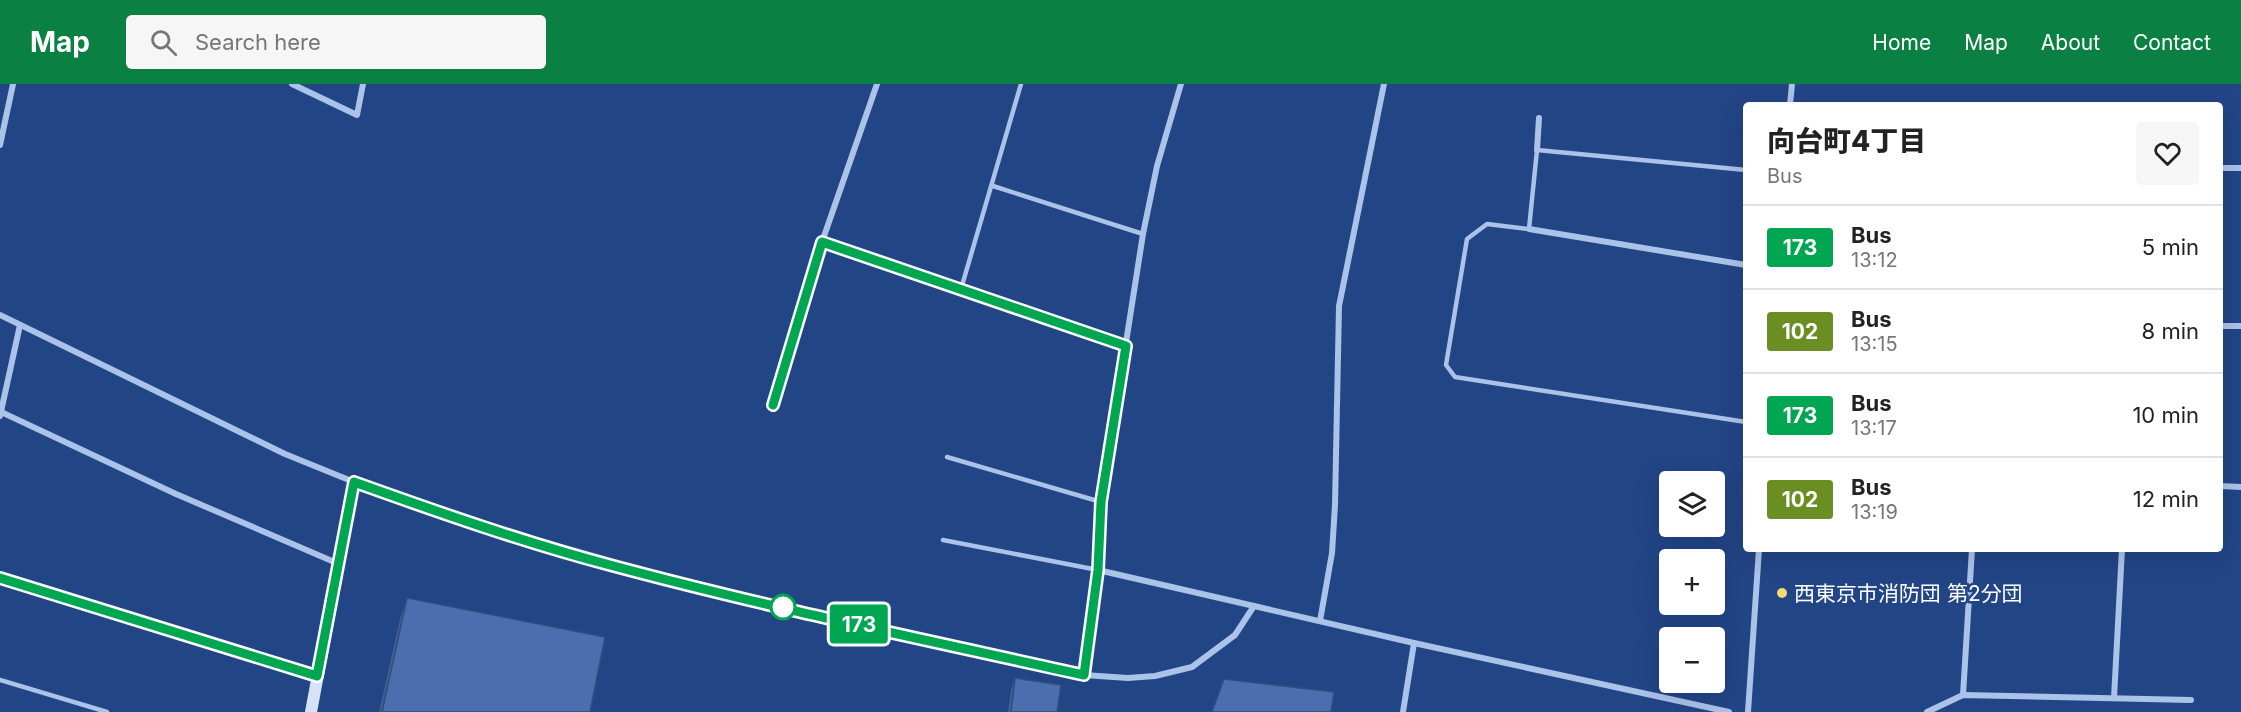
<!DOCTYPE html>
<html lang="en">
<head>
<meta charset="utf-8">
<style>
	:root { --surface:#fff; --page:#f6f6f6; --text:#222; --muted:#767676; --line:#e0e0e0; --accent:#0b8043 }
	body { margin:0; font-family:Inter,"Noto Sans JP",sans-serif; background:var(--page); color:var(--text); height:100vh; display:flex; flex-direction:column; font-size:22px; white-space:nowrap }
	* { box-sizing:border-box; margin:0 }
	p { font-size:20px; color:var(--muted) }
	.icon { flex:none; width:33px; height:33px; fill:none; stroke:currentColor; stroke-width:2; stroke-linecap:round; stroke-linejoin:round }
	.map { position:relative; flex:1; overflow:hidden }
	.details { position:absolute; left:1743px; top:18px; width:480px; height:450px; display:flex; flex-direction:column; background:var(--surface); border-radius:6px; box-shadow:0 6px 24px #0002 }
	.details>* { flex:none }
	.badge { padding:0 12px; border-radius:4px; font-size:21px; line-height:39px }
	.buttons { position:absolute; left:1659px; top:387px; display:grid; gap:12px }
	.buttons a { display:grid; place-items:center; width:66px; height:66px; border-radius:6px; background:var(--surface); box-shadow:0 6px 24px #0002; font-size:30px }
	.map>.badge { position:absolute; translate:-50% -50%; box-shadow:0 0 0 3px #fff }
	.round { display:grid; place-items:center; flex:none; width:63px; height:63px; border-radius:6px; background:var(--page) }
	.headline { display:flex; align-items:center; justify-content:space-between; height:102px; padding:0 24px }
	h1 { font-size:28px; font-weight:800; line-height:45px }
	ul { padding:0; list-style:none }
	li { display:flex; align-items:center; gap:18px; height:84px; padding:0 24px; border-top:2px solid var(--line) }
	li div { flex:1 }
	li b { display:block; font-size:22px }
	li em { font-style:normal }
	li .badge { min-width:66px; font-weight:700; text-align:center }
	header { display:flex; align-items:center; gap:36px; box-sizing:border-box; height:84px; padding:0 30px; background:var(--accent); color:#fff }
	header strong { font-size:28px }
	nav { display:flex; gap:33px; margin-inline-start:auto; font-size:21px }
	.search { width:420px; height:54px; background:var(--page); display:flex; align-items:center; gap:15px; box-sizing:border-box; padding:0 21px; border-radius:6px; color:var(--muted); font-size:22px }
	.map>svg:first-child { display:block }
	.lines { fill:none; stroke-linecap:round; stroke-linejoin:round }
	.lane { stroke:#abc2e9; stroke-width:4.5 }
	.street { stroke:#abc2e9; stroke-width:6 }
	.secondary { stroke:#d6e2f7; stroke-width:12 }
	.wall { fill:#405f96 }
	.building { fill:#4b6eae; stroke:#344d7a; stroke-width:1.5 }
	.line-casing { stroke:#fff; stroke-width:14 }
	.line { stroke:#00a651; stroke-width:9 }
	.poi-dot { fill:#f5da6d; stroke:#224586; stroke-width:2 }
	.stop-dot { fill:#fff; stroke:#00a651; stroke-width:3 }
	.labels { text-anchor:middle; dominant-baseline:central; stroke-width:5; stroke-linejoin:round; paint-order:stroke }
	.poi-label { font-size:21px; fill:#fff; stroke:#224586; text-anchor:start }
</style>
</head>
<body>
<header>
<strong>Map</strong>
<div class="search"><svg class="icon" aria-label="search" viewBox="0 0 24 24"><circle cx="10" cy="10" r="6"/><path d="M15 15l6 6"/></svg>Search here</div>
<nav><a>Home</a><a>Map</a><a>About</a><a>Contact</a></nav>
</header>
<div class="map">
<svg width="2241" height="628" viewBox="0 0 2241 628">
	<rect width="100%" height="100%" fill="#224586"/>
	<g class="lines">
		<g class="lane">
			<path d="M1746 86 1537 66 1529 145 1487 140 1467 155 1446 281 1455 293 1746 338"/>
			<path d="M993 102 1143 150"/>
			<path d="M961 205 1021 0"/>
			<path d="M773 321 822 158"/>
			<path d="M947 373 1101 418"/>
			<path d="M943 456 1098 486"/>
			<path d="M0 596 107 628"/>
		</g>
		<g class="street">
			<path d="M292 0 357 31 363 0"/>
			<path d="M877 0 822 158 1126 262"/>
			<path d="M1790 21 1792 0"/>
			<path d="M0 61 13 0"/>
			<path d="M1537 66 1539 34"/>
			<path d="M2220 84H2241"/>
			<path d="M1529 145 1746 181"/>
			<path d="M0 231 285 370 354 398 445 430 607 481 681 500 1084 591 1128 594 1155 592 1192 583 1235 551 1254 522"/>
			<path d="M2220 242H2241"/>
			<path d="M1 328 176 410 339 480"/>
			<path d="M0 332 20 241"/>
			<path d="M2220 402 2241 403"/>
			<path d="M1098 486 1414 559 1729 628"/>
			<path d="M0 494 317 592"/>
			<path d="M1320 537 1332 469 1335 421 1339 222 1384 0"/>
			<path d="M1084 591 1098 486 1101 418 1143 150 1157 82 1181 0"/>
			<path d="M1963 611 1972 465"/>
			<path d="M2114 614 2122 465"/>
			<path d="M1403 628 1414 559"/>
			<path d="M1748 628 1759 465"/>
			<path d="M1927 628 1963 611 2191 616"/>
		</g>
		<path class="secondary" d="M311 628 354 398"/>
	</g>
	<g class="wall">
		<path d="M407 514 590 628H379L400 535Z"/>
		<path d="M1015 594 1057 628H1008L1011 606Z"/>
	</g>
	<g class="building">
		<path d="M407 514 605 553 590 628H382Z"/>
		<path d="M1015 594 1061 601 1057 628H1011Z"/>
		<path d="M1224 595 1334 608 1331 628H1212Z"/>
	</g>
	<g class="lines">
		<g class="line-casing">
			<path id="line" d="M0 494 317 592 354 398C438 428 523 458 610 481 766 523 926 556 1084 591L1098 486 1101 418 1126 262 822 158 773 321"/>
		</g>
		<use href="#line" class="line"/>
	</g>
	<circle class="poi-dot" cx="1782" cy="509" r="6"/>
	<circle class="stop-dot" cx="783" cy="523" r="12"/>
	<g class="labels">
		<g class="poi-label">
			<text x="1794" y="509">西東京市消防団 第2分団</text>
		</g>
	</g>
</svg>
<div class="buttons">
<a><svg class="icon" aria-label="layers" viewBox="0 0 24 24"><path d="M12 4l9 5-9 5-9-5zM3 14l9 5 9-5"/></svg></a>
<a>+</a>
<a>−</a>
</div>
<b class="badge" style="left:859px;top:540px;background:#00a651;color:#fff">173</b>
<section class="details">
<div class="headline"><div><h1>向台町4丁目</h1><p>Bus</p></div><a class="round"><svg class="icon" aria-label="heart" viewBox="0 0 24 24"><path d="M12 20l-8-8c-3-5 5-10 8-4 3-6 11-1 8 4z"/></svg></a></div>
<ul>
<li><span class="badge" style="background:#00a651;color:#fff">173</span><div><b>Bus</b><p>13:12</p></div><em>5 min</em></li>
<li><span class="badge" style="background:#6b8e23;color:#fff">102</span><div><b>Bus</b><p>13:15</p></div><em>8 min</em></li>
<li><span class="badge" style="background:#00a651;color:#fff">173</span><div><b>Bus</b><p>13:17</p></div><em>10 min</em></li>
<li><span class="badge" style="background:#6b8e23;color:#fff">102</span><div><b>Bus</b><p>13:19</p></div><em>12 min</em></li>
</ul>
</section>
</div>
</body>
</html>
